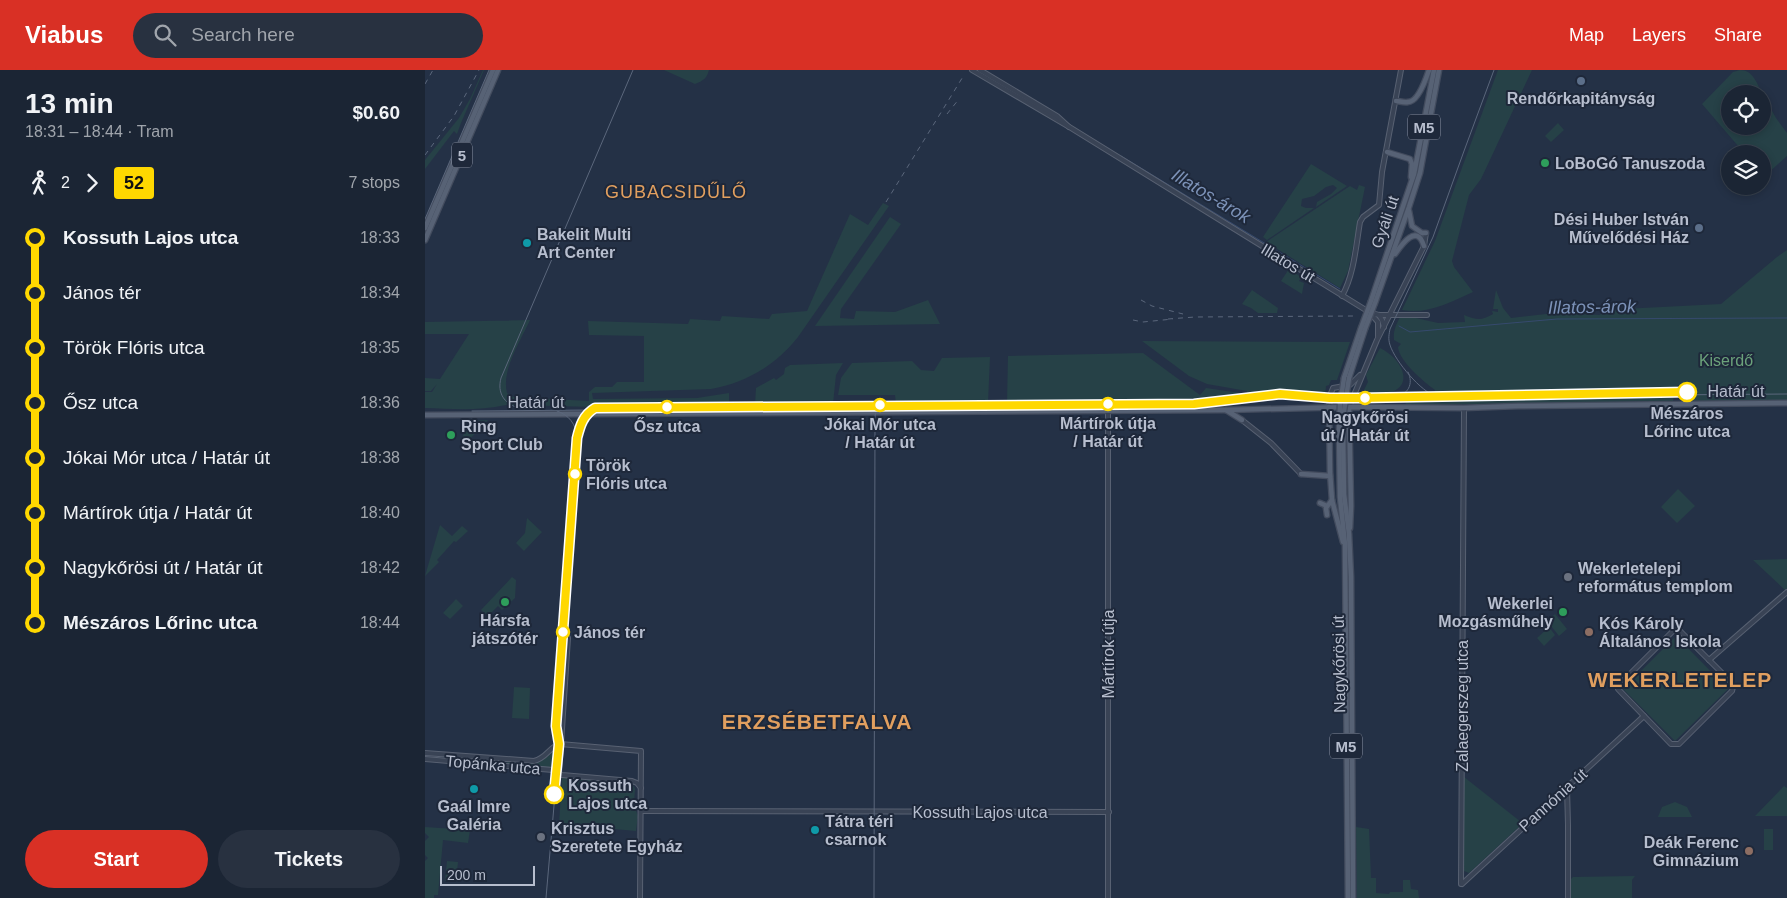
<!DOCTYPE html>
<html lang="en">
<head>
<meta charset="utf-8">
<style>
	:root { --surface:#1b2534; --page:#283140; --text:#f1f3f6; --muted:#a0a5ac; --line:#39424f; --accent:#d93025 }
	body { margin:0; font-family:Helvetica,sans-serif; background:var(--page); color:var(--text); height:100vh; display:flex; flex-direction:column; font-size:19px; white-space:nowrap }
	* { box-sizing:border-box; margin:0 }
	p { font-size:16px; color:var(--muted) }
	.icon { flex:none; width:28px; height:28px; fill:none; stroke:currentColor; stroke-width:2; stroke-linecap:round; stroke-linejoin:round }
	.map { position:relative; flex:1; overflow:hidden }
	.side { display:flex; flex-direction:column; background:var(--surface); width:425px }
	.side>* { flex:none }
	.badge { padding:0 10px; border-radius:4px; font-size:18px; line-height:32px }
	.controls { position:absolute; left:1296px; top:15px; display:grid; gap:10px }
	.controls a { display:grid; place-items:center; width:50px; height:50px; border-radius:50%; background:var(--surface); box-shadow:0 2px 8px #0003,0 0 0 1px var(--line); font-size:25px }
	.scale { position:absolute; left:15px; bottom:12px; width:95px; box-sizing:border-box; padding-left:5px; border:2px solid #b7bece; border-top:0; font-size:14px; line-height:18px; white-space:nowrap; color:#b7bece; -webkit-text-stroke:4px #1e283a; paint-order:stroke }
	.map>.badge { position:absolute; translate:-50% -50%; box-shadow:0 0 0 2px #fff }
	.legs { display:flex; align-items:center; gap:8px; height:55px; padding:0 25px; font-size:16px }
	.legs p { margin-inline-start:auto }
	.overview { display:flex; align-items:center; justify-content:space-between; height:85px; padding:0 25px }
	h1 { font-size:28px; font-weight:700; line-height:38px }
	.button { display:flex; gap:10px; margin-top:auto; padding:10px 25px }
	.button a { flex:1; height:58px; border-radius:30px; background:var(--accent); color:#fff; font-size:20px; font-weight:700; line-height:58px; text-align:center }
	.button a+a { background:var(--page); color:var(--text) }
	ul { padding:0 25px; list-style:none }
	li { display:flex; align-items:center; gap:18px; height:55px; font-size:19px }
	li i { display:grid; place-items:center; width:8px; height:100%; margin:0 6px; background:currentColor }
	li i::after { content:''; width:12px; height:12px; margin:-6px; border:4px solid; border-radius:50%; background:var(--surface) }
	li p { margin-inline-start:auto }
	li:first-child i { background:linear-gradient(#0000 50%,currentColor 0) }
	li:last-child i { background:linear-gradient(currentColor 50%,#0000 0) }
	header { display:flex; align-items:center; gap:30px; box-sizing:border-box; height:70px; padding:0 25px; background:var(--accent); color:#fff }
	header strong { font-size:24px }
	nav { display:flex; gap:28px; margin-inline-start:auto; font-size:18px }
	.search { width:350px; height:45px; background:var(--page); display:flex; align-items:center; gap:12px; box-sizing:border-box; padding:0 18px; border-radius:28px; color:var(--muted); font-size:19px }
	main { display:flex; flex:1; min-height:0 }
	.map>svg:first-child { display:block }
	.green { fill:#264147 }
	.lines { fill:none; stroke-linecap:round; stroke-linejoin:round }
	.stream { stroke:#364a6e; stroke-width:1 }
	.minor-casing { stroke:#586172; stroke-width:6 }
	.major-casing { stroke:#434c5e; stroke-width:7 }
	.minor { stroke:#394355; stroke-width:4 }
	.major { stroke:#576275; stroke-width:4.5 }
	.tram { stroke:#5b677c; stroke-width:1 }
	.rail { stroke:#5b677c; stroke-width:1; stroke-dasharray:5 5; stroke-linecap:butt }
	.major-bridge-casing { stroke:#434c5e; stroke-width:7; stroke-linecap:butt }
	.major-bridge { stroke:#576275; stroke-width:4.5 }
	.line-1-casing { stroke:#fff; stroke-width:11 }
	.line-1 { stroke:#ffd800; stroke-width:8 }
	.service-dot { fill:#5c6f8a; stroke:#1e283a; stroke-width:2 }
	.leisure-dot { fill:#2e9e5b; stroke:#1e283a; stroke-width:2 }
	.culture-dot { fill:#0f9aa8; stroke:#1e283a; stroke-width:2 }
	.stop-1-dot { fill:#fff; stroke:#ffd800; stroke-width:2.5 }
	.worship-dot { fill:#6b7280; stroke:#1e283a; stroke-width:2 }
	.education-dot { fill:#8d6e63; stroke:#1e283a; stroke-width:2 }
	.labels { text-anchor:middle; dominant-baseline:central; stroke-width:4; stroke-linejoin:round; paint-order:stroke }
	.shield { fill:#1e283a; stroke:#8991a2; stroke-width:1 }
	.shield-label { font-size:15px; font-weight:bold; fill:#b7bece }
	.poi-label { font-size:16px; font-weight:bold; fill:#b7bece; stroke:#1e283a; text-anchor:start }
	.street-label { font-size:16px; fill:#b7bece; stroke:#1e283a }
	.park-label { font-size:16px; fill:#6ba27b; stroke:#1e283a }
	.stop-label { font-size:16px; font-weight:bold; fill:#b7bece; stroke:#1e283a }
	.neighbourhood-label { font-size:18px; letter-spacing:1px; fill:#e19f5f; stroke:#1e283a }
	.water-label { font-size:18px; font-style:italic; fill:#7c92b8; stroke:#1e283a }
	.district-label { font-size:21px; font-weight:bold; letter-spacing:1px; fill:#e19f5f; stroke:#1e283a }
</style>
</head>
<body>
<header>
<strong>Viabus</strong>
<div class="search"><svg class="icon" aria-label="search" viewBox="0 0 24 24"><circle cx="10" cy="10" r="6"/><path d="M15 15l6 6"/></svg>Search here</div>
<nav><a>Map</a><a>Layers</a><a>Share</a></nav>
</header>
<main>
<section class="side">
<div class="overview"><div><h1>13 min</h1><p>18:31 – 18:44 · Tram</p></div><b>$0.60</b></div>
<div class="legs"><svg class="icon" aria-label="walk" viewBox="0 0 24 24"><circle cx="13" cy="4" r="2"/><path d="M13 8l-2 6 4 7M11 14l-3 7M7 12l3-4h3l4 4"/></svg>2<svg class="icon" aria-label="forward" viewBox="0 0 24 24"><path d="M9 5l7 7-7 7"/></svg><b class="badge" style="background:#ffd800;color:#111">52</b><p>7 stops</p></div>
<ul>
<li><i style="color:#ffd800"></i><b>Kossuth Lajos utca</b><p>18:33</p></li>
<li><i style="color:#ffd800"></i><span>János tér</span><p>18:34</p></li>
<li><i style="color:#ffd800"></i><span>Török Flóris utca</span><p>18:35</p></li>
<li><i style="color:#ffd800"></i><span>Ősz utca</span><p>18:36</p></li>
<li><i style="color:#ffd800"></i><span>Jókai Mór utca / Határ út</span><p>18:38</p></li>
<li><i style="color:#ffd800"></i><span>Mártírok útja / Határ út</span><p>18:40</p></li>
<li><i style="color:#ffd800"></i><span>Nagykőrösi út / Határ út</span><p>18:42</p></li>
<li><i style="color:#ffd800"></i><b>Mészáros Lőrinc utca</b><p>18:44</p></li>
</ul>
<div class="button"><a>Start</a><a>Tickets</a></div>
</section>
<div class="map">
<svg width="1362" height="828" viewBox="0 0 1362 828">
	<rect width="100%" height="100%" fill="#243146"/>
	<g class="green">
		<path d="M58 0H59L36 53 32 64 29 61 0 99V90L34 48 45 29Z"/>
		<path d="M239 0H284C282 8 278 11 270 14Z"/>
		<path d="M1073 0H1107L1056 109 1044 125 1027 191 1029 197 1048 222C1026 232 1002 245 977 240L1010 171Z"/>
		<path d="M1315 0C1328 0 1332 13 1337 24H1305V56H1338V25L1351 48 1362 63V86L1340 106 1338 104V84H1320L1277 34 1308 2Z"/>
		<path d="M1133 53 1139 60 1126 72 1120 66Z"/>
		<path d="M886 94 922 116 891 137 892 132 906 124 912 118 908 115 901 117 889 126 877 129 876 136 881 138H889L842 170 838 167Z"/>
		<path d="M934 115 940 117 923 201 915 218 841 172 925 116 932 120Z"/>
		<path d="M458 133 464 136 373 267C351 295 321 313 286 319L167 323 168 329 272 328 304 323V335L172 337 81 335C54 341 27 339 0 338V322H7L12 314 6 321H0V308L15 309 44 264H0V252L105 250C96 270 76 300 82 323L89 327 164 331V322L170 317H187L192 312H219V266L164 265 163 251 263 254 265 249 295 251 297 246 344 249 347 244 382 241 425 144 443 155Z"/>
		<path d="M465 147 476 154 416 239 415 248 429 249 431 241 470 242 503 230 515 254 390 256Z"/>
		<path d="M1362 180V330L1260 331V319L1256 315 1251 316 1248 331 980 335 982 330H1023V325L1010 322V320C999 312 974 291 973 277L976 274 969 270C968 261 971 255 975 247L991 248 1013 253 1040 252 1039 245C1052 250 1056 251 1068 244L1067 241 1073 242V239H1068L1071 220 1078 238 1086 248 1130 243 1175 245 1178 240 1296 234 1352 187Z"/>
		<path d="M864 199 876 207 874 211 879 213 877 224 856 211Z"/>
		<path d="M827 220 853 238 852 243H833L826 238 817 234Z"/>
		<path d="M717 271 920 272H925L912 310H906L904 315 901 316 900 326 852 322 775 332 582 333 583 286 718 283 775 325 781 318 822 324V321L782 314 764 306Z"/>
		<path d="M955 278C980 290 993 323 953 324 947 324 943 324 939 320L943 312 941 305Z"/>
		<path d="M565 287 563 333 471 334 470 325H413L416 308 427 293 487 291 496 300 509 301 517 288Z"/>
		<path d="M418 293 411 305 408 334 330 335 331 318 349 308 351 310 359 304 360 298 365 295Z"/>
		<path d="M63 350 43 371H38L37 369 43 351Z"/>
		<path d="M1253 419 1270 436 1252 453 1236 437Z"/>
		<path d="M102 448 117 462 99 481 91 473 100 463Z"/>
		<path d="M15 455 27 466 37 456 43 461 31 472 29 471 12 490 14 492 0 506Z"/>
		<path d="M1362 489V518L1360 520 1328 490Z"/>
		<path d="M87 507 91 510 90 528 77 540 73 536 63 546 56 540Z"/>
		<path d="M31 529 38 536 25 549 18 543Z"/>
		<path d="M1130 544 1142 559 1134 566 1122 551Z"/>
		<path d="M1124 557 1130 565 1119 576 1112 568Z"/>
		<path d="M1251 566 1303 619 1250 671 1198 619Z"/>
		<path d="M89 617 105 618 104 649 87 648Z"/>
		<path d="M130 679 129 696 127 698 81 695 82 692C103 694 115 697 130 679Z"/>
		<path d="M137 707 204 713 208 715 210 719 209 735 213 746 211 761 134 754Z"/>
		<path d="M1039 707 1096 752V755L1044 803 1039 801Z"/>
		<path d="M1359 716 1362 718V746H1330Z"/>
		<path d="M1250 732 1262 737 1267 747H1233L1237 737Z"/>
		<path d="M0 757 45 760 43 773 18 770 13 825H9V828H0V791L3 788 0 785V771L4 767 0 763Z"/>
		<path d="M931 757 944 759 946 808H951V823L964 824 965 822H978V810H985L986 819 993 820 994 828H932Z"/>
		<rect x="1339" y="759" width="9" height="21"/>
		<path d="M22 791 33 792 31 812 20 811Z"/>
		<path d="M1210 806 1207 810V828H1146V809L1148 807Z"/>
	</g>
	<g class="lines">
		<g class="stream">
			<path d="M696 86 915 219"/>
			<path d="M974 256 985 262 1132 249 1362 248"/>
		</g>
		<g class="minor-casing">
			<g id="minor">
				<path d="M547 0 646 58 944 242 954 245H1002"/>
				<path d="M555 0 632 46 644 57"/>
				<path d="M917 226C929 205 931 176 935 152L938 147 954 135 957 102 976 0"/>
				<path d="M945 243 953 252V266"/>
				<path d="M954 245 957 250 959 257"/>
				<path d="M904 337 906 323 908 318 925 315 935 305"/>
				<path d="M924 337 952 270 999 176 1001 163"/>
				<path d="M683 340V828"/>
				<path d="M817 350 846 373 876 404"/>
				<path d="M1252 560 1255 561 1307 613 1308 617 1307 621 1254 674H1246L1193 619 1194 615 1248 561Z"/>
				<path d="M1284 590 1362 522"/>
				<path d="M135 674 216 681 215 828"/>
				<path d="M0 683 109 691C122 688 124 677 135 674"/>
				<path d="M0 689 128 700 137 705 207 711 212 713 216 718"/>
				<path d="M134 704 143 568"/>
				<path d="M1142 718 1143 755V828"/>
				<path d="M216 741 684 742"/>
				<path d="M1036 814 1039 338"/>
				<path d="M1037 814 1219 646"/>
			</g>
		</g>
		<g class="major-casing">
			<g id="major">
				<path d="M971 31C974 31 979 33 983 32 993 32 1001 9 1004 0"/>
				<path d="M962 82 985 89 987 94 986 107"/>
				<path d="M984 141 987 156 997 163H1001"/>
				<path d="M0 158 68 0"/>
				<path d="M0 170 73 0"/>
				<path d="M970 184C977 174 992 153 999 176"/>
				<path d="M946 231 989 104 1009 0"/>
				<path d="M950 233 984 137 995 103 1014 0"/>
				<path d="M919 308 936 258"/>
				<path d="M924 308 940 259"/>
				<path d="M904 337 905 402 907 430 918 472"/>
				<path d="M924 337 926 436 925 458"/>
				<path d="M801 340 817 350"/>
				<path d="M0 345 800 340 924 337 1039 338 1093 336 1362 333"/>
				<path d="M918 360 919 424 924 464 926 507 928 828"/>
				<path d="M914 361 915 427 920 474 923 828"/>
				<path d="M876 404 905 406"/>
				<path d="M895 433 902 436"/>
				<path d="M902 445 901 438 907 430"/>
			</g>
		</g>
		<use href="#minor" class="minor"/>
		<use href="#major" class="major"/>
		<g class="tram">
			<path d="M0 149 64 0"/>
			<path d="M970 327C983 325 989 314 983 302"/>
			<path d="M1012 327C996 322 970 291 965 275 963 269 964 264 965 259L1008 167 1039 81 1069 0"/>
			<path d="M94 338C79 334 72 323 76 308L208 0"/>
			<path d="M47 341 769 335 854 325 901 330 934 331 1110 326 1362 324"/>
			<path d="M132 341C144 345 151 354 152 367"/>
			<path d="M121 828 134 678 131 656 152 368C155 356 158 345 170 338"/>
			<path d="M449 828 450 346 451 341 458 337"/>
		</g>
		<g class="rail">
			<path d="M0 14 8 0"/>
			<path d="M522 44 534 29"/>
			<path d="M0 85 29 46 54 0"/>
			<path d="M461 132 539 5"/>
			<path d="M716 230 727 236 758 244"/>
			<path d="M743 249 770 247 928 246"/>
			<path d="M708 250 718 252 748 249"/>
		</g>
		<g class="major-bridge-casing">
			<g id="major-bridge">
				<path d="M936 258 946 231"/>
				<path d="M940 259 950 233"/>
				<path d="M918 360 919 341 924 308"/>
				<path d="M914 361 915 335 919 308"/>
			</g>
		</g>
		<use href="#major-bridge" class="major-bridge"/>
	</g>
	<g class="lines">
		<g class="line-1-casing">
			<path id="line-1" d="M129 724 134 674 131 656 152 368C155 356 158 345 170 338L769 334 855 324 905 328H934L1262 322"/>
		</g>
		<use href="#line-1" class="line-1"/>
	</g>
	<g class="service-dot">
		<circle cx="1156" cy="11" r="5"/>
		<circle cx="1274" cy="158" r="5"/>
	</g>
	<g class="leisure-dot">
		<circle cx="1120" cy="93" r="5"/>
		<circle cx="26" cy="365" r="5"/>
		<circle cx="80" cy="532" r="5"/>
		<circle cx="1138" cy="542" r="5"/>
	</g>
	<g class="culture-dot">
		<circle cx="102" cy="173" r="5"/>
		<circle cx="49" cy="719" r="5"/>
		<circle cx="390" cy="760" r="5"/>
	</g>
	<g class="stop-1-dot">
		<circle cx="1262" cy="322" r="9"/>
		<circle cx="940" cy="328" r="6"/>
		<circle cx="683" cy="334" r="6"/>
		<circle cx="455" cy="335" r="6"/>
		<circle cx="242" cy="337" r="6"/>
		<circle cx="150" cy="404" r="6"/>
		<circle cx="138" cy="562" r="6"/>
		<circle cx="129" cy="724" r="9"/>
	</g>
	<g class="worship-dot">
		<circle cx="1143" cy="507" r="5"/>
		<circle cx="116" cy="767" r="5"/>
	</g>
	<g class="education-dot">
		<circle cx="1164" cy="562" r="5"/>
		<circle cx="1324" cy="781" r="5"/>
	</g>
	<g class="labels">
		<g class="shield">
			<rect x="983" y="44.5" width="32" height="25" rx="4"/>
			<rect x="27" y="72.5" width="20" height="25" rx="4"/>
			<rect x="905" y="663.5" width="32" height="25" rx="4"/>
		</g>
		<g class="shield-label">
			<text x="999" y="57">M5</text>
			<text x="37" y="85">5</text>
			<text x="921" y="676">M5</text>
		</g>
		<g class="poi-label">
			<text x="1156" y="28" text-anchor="middle">Rendőrkapitányság</text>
			<text x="1130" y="93">LoBoGó Tanuszoda</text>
			<text x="1264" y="149" text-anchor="end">Dési Huber István<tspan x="1264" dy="18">Művelődési Ház</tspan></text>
			<text x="112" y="164">Bakelit Multi<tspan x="112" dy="18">Art Center</tspan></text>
			<text x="36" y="356">Ring<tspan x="36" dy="18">Sport Club</tspan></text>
			<text x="1153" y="498">Wekerletelepi<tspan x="1153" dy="18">református templom</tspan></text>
			<text x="1128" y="533" text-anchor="end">Wekerlei<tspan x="1128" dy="18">Mozgásműhely</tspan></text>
			<text x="80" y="550" text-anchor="middle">Hársfa<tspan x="80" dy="18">játszótér</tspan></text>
			<text x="1174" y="553">Kós Károly<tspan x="1174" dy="18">Általános Iskola</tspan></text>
			<text x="49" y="736" text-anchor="middle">Gaál Imre<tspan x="49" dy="18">Galéria</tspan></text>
			<text x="400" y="751">Tátra téri<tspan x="400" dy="18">csarnok</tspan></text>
			<text x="126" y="758">Krisztus<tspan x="126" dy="18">Szeretete Egyház</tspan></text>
			<text x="1314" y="772" text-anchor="end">Deák Ferenc<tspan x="1314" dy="18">Gimnázium</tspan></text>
		</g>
		<g class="street-label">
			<text transform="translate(960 152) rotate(-71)">Gyáli út</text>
			<text transform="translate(863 193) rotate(31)">Illatos út</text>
			<text x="1311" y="321">Határ út</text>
			<text x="111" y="332">Határ út</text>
			<text transform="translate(683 584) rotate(-90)">Mártírok útja</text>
			<text transform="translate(914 594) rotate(-91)">Nagykőrösi út</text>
			<text transform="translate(1037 636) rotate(-90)">Zalaegerszeg utca</text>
			<text transform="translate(68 695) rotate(5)">Topánka utca</text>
			<text transform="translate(1128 730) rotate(-42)">Pannónia út</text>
			<text x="555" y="742">Kossuth Lajos utca</text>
		</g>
		<g class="park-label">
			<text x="1301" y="290">Kiserdő</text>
		</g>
		<g class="stop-label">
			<text x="1262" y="343">Mészáros<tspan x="1262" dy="18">Lőrinc utca</tspan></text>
			<text x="940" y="347">Nagykőrösi<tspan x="940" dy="18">út / Határ út</tspan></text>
			<text x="683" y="353">Mártírok útja<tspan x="683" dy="18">/ Határ út</tspan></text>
			<text x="455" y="354">Jókai Mór utca<tspan x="455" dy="18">/ Határ út</tspan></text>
			<text x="242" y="356">Ősz utca</text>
			<text x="161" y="395" text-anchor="start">Török<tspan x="161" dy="18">Flóris utca</tspan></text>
			<text x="149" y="562" text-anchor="start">János tér</text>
			<text x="143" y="715" text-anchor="start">Kossuth<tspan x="143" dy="18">Lajos utca</tspan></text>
		</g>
		<g class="neighbourhood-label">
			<text x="251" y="122">GUBACSIDŰLŐ</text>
		</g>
		<g class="water-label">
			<text transform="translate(786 126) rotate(31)">Illatos-árok</text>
			<text transform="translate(1167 237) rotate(-1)">Illatos-árok</text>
		</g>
		<g class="district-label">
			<text x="1255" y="609">WEKERLETELEP</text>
			<text x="392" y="651">ERZSÉBETFALVA</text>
		</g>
	</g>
</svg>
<div class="controls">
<a><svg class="icon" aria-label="locate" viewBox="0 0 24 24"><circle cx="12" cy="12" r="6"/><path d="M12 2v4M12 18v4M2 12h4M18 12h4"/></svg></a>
<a><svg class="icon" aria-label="layers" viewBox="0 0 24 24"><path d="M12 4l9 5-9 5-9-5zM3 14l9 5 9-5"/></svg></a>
</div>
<div class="scale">200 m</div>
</div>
</main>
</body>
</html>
